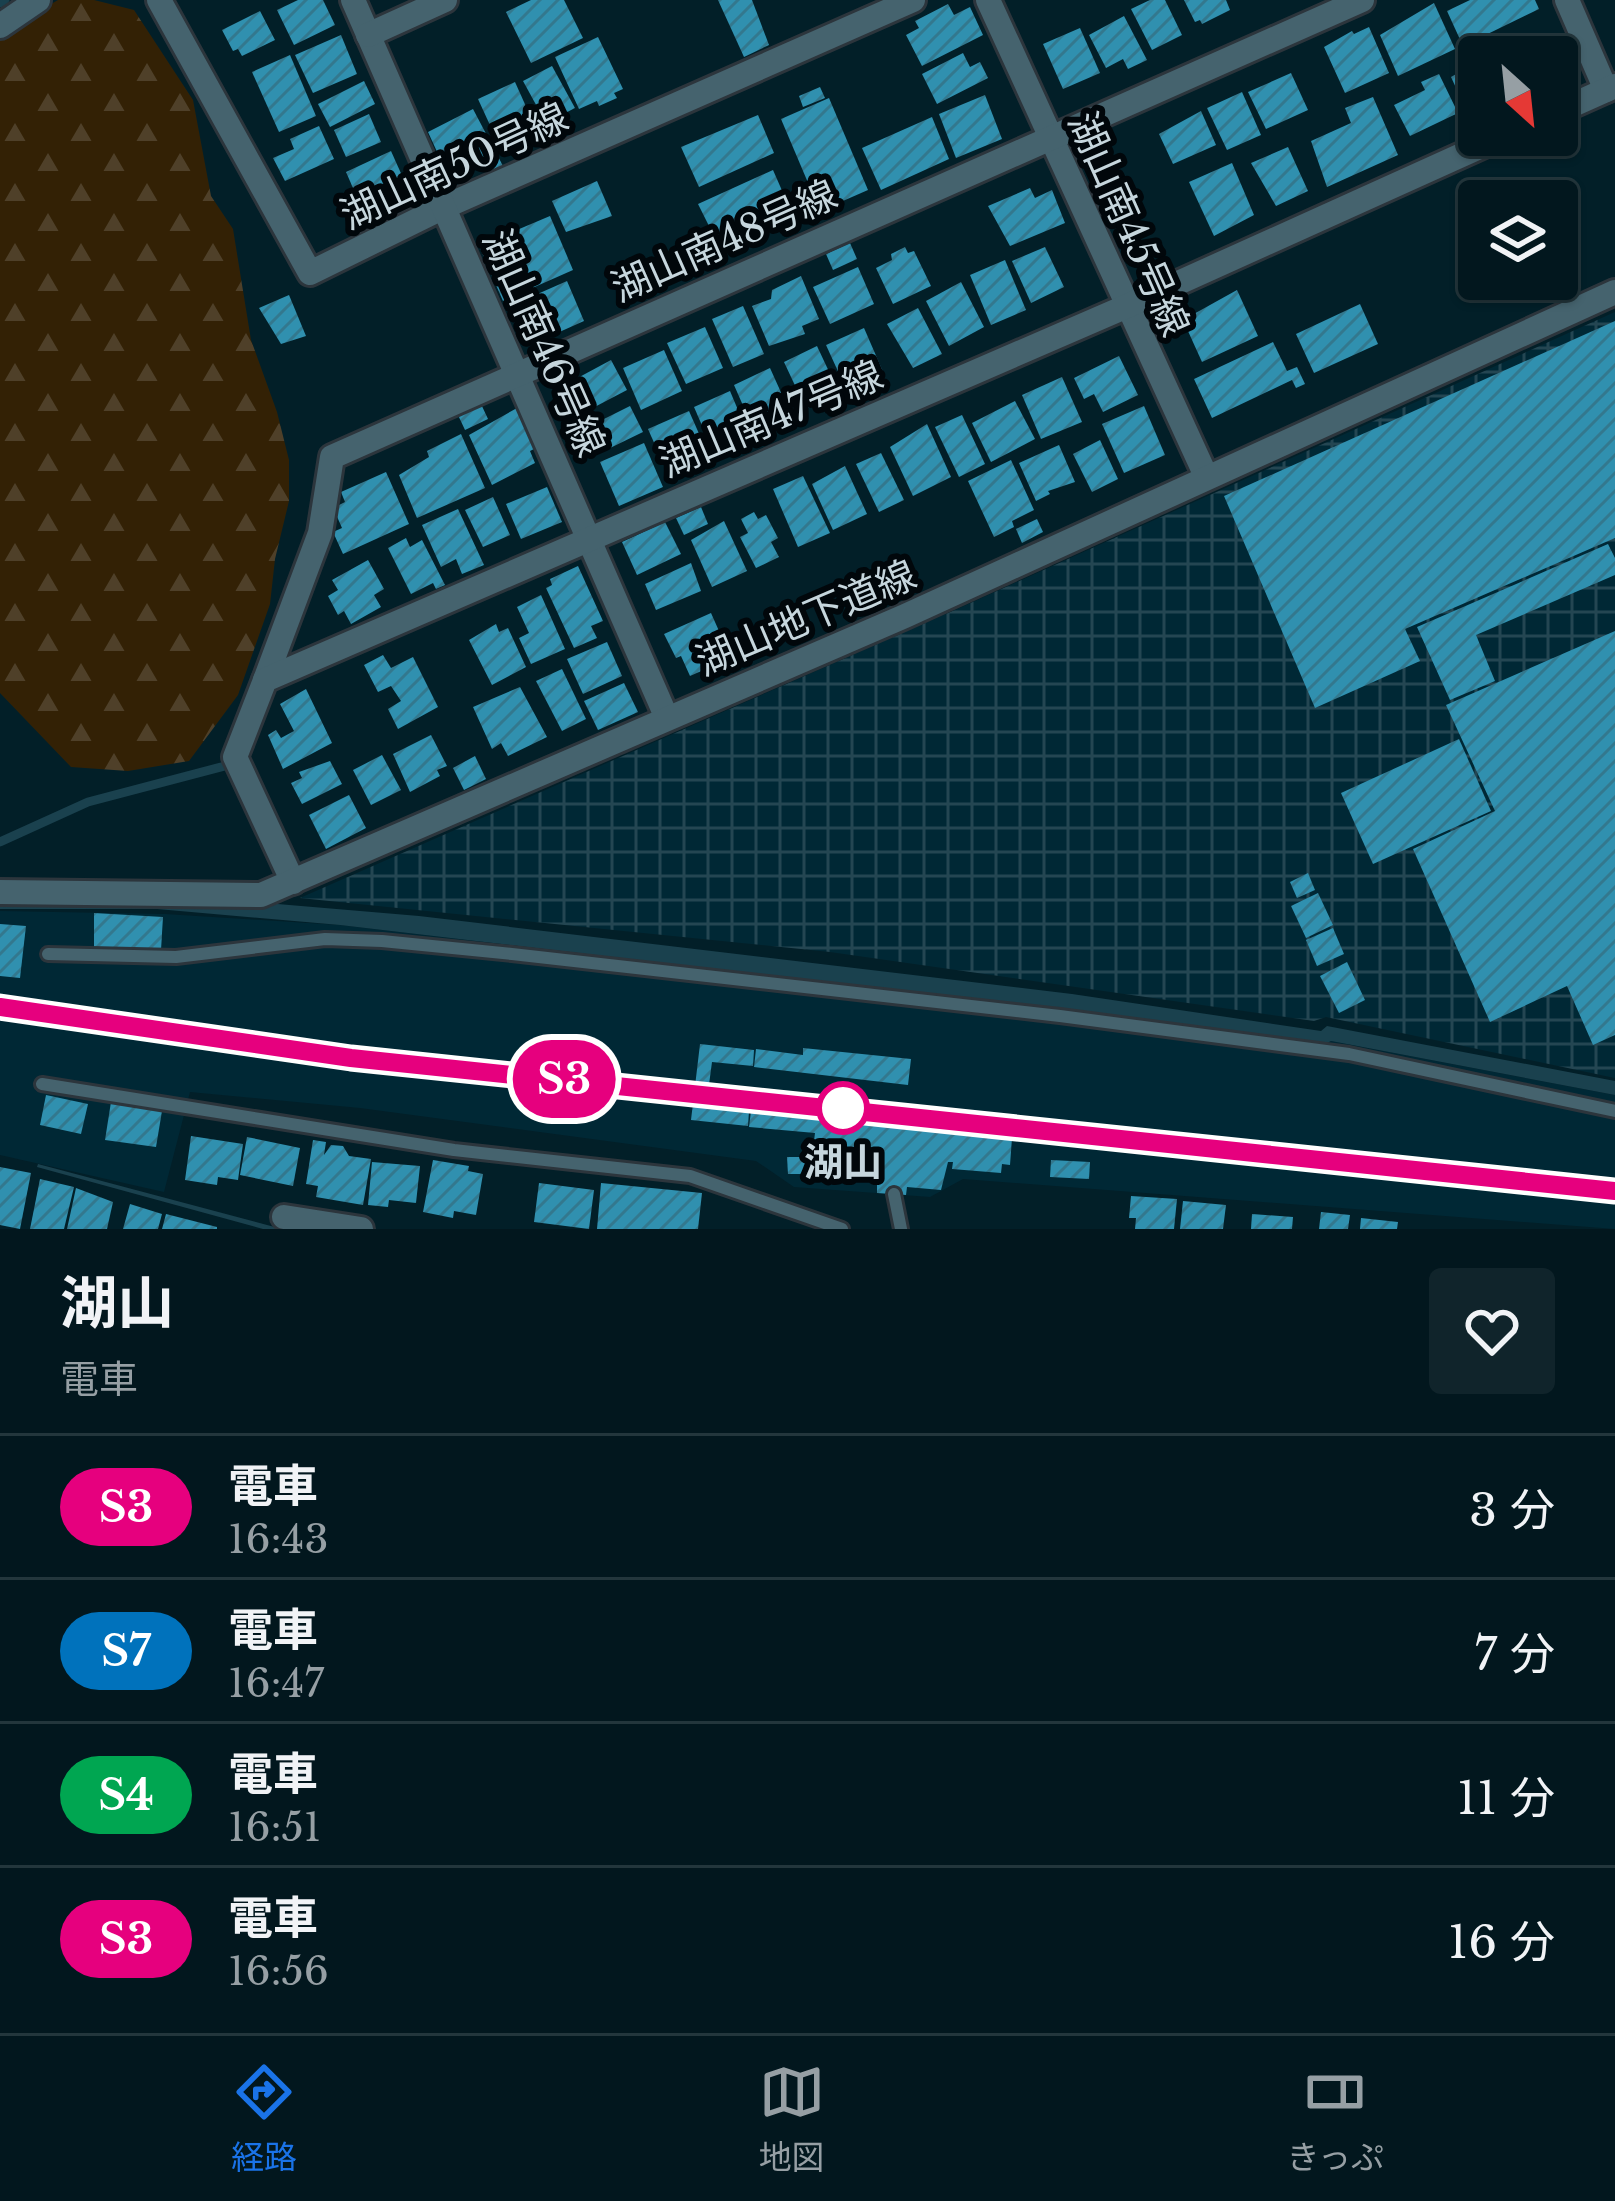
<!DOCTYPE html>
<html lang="ja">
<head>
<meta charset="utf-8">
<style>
	:root { --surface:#02171e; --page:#10242b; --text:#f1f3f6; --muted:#969fa4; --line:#23363c; --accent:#1a73e8 }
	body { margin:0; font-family:"Libre Baskerville","Noto Sans JP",serif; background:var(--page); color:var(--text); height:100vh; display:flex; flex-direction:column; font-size:45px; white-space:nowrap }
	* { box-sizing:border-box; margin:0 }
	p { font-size:39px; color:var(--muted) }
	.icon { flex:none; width:66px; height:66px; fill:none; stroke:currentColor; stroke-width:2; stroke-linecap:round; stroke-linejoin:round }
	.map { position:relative; height:1229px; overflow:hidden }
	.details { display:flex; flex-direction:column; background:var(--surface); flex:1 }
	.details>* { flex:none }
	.badge { padding:0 24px; border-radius:39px; font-size:42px; line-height:78px }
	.needle { width:78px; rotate:153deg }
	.buttons { position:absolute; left:1458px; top:36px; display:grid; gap:24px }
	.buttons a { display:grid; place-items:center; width:120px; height:120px; border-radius:12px; background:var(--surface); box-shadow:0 3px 9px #0004,0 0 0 3px var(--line); font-size:60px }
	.map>.badge { position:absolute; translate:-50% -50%; box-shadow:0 0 0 6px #fff }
	.round { display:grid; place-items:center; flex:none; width:126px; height:126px; border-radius:12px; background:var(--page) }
	.summary { display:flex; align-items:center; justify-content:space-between; height:204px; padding:0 60px }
	h1 { font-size:57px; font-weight:700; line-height:90px }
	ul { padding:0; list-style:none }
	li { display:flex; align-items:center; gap:36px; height:144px; padding:0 60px; border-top:3px solid var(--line) }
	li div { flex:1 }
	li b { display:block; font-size:45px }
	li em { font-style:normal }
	li .badge { min-width:132px; font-weight:700; text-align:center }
	.tabs { display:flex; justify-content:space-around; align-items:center; height:168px; border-top:3px solid var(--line); background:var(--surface); font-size:33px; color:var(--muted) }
	.tabs a { display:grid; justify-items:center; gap:6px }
	.tabs .on { color:var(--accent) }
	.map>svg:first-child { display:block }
	.built { fill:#002835 }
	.industrial { fill:url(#industrial-grid) }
	.forest { fill:url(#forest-firs) }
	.water { fill:#1a414e }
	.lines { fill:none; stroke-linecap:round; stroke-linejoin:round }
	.stream { stroke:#1a414e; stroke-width:9 }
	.building { fill:url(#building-hatch) }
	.service-casing { stroke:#2c353c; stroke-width:18 }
	.minor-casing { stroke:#2c353c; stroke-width:30 }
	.service { stroke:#45636e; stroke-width:12 }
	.minor { stroke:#45636e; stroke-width:24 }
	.rail { stroke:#afc1c8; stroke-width:9 }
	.line-casing { stroke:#fff; stroke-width:27 }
	.line { stroke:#e6007e; stroke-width:18 }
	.stop-dot { fill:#fff; stroke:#e6007e; stroke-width:6 }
	.labels { text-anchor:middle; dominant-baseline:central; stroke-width:12; stroke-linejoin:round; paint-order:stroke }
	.street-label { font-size:39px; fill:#c6d6dd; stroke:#01070b }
	.stop-label { font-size:39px; font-weight:bold; fill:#c6d6dd; stroke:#01070b }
</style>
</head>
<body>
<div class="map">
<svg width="1615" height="1229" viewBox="0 0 1615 1229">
	<defs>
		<pattern id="industrial-grid" width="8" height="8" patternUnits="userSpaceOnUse" patternTransform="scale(3)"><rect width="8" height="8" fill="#002835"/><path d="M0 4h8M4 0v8" fill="none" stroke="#244652"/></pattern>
		<pattern id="forest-firs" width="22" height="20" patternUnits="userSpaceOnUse" patternTransform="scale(3)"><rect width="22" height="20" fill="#332105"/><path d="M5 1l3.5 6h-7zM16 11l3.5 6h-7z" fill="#4f4029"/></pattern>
		<pattern id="building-hatch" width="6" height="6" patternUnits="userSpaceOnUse" patternTransform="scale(3)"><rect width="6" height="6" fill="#3090af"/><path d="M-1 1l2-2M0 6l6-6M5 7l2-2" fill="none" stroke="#33788e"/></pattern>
	</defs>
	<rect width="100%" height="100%" fill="#021f28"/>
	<path class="built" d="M0 911 165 914 340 925 1065 1010 1319 1047 1331 1041 1615 1095V1229L963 1179 930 1197 794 1187 756 1161 360 1108 190 1092 164 1192 0 1155Z"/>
	<path class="industrial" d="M1615 312V1078L1326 1017 1314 1021 830 952 300 898 964 606Z"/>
	<path class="forest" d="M58 0H94L134 10 193 100 211 196 233 229 251 340 277 412 289 460V501L275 559 270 604 238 695 189 761 128 771 71 767 0 693V34Z"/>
	<g class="water">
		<path d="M0 898 253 902 419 916 1072 994 1321 1031 1327 1026 1615 1081V1095L1331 1041 1319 1047 1065 1010 340 925 157 909H0Z"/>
		<path d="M38 1164 282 1229H263L37 1167Z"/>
	</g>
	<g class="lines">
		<g class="stream">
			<path d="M0 3 5 0"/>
			<path d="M0 842 88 802 225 766"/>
		</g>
	</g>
	<g class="building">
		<path d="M298 0H323L335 25 294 45 277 10Z"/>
		<path d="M531 0H564L583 38 531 63 506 12Z"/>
		<path d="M718 0H752L769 45 744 57Z"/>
		<path d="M1150 0H1165L1182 35 1152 50 1131 9Z"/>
		<path d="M1184 0H1226L1230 10 1202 24 1200 20 1195 22Z"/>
		<path d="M1470 0H1535L1539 9 1463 46 1447 11Z"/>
		<path d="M1434 3 1455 49 1398 76 1380 35Z"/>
		<path d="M948 4 954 15 970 7 983 35 922 66 906 35 919 28 915 21Z"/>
		<path d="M260 11 275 40 242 56 238 49 233 51 222 30Z"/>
		<path d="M1124 16 1147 60 1128 69 1123 59 1106 68 1089 35Z"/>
		<path d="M1369 27 1389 73 1345 93 1324 47 1352 31 1354 34Z"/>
		<path d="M1080 28 1100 73 1063 89 1043 44Z"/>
		<path d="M341 35 357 74 313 93 295 55Z"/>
		<path d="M598 37 623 89 614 93 617 98 599 106 597 101 579 109 555 57Z"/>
		<path d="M963 53 970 67 980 62 988 78 937 104 922 74Z"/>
		<path d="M290 55 316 116 279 132 252 72Z"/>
		<path d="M1479 61V113L1470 118 1451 77Z"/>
		<path d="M552 66 575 108 546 123 523 81Z"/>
		<path d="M1291 73 1308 110 1266 129 1248 92Z"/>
		<path d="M1439 74 1458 113 1410 136 1394 105 1425 90 1421 82Z"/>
		<path d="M364 81 375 104 330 127 318 104Z"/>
		<path d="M515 82 537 131 500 147 478 99Z"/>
		<path d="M820 87 825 98 803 107 799 96Z"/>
		<path d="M1242 92 1261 135 1227 150 1207 108Z"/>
		<path d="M985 95 1002 139 956 158 939 114Z"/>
		<path d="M1373 97 1398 155 1327 187 1311 141 1351 123 1345 108Z"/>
		<path d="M829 98 868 190 820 211 781 119Z"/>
		<path d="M473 109 503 166 492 171 486 159 449 178 428 132Z"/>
		<path d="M1201 111 1216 145 1173 164 1159 134Z"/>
		<path d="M369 114 381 142 346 157 334 130Z"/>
		<path d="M758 115 774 153 699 187 681 147Z"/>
		<path d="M932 117 949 159 881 190 862 148Z"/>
		<path d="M319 126 334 159 285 181 273 158 294 149 290 139Z"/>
		<path d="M1288 147 1308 191 1276 206 1251 163Z"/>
		<path d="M391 151 412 198 366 218 346 172Z"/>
		<path d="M1232 163 1254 215 1214 236 1189 182Z"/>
		<path d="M773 170 790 209 717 242 698 204Z"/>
		<path d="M597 181 612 216 566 232 552 201Z"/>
		<path d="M1030 188 1035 198 1052 190 1065 223 1010 246 988 206Z"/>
		<path d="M550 216 573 270 503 301 479 246Z"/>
		<path d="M850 243 857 259 833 270 826 254Z"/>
		<path d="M905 247 908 253 914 251 931 286 893 304 876 268 892 260 891 254Z"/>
		<path d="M1045 247 1064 287 1031 303 1012 261Z"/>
		<path d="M1005 260 1026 310 991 325 970 275Z"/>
		<path d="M858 267 874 304 830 324 813 287Z"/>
		<path d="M801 276 819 319 802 326 805 334 769 346 752 306 771 299 772 290Z"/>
		<path d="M567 281 584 321 537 342 528 321 516 327 508 307Z"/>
		<path d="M961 282 984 327 949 346 926 301Z"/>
		<path d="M1237 290 1258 336 1202 362 1183 320Z"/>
		<path d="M289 295 306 336 281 344 259 308Z"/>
		<path d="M1360 304 1378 344 1314 373 1296 334Z"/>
		<path d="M743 306 764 354 733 367 712 319Z"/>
		<path d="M918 308 942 354 913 368 887 324Z"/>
		<path d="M1615 321V538L1405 629 1420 661 1315 708 1224 496Z"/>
		<path d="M705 327 723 368 686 384 667 343Z"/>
		<path d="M864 328 884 374 847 391 826 345Z"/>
		<path d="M1273 342 1287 371 1297 367 1305 384 1296 388 1292 380 1212 418 1194 379Z"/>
		<path d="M817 346 839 393 806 409 784 362Z"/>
		<path d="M664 350 682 391 641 410 623 368Z"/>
		<path d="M1119 356 1138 395 1103 412 1094 394 1084 399 1074 378Z"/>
		<path d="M611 360 627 390 587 411 572 381Z"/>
		<path d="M770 368 793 419 770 430 766 420 752 426 734 385Z"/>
		<path d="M1062 377 1082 422 1041 439 1022 395Z"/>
		<path d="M730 391 746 429 710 444 694 407Z"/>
		<path d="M1015 401 1035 439 991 462 972 423Z"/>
		<path d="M481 404 488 419 465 430 458 415Z"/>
		<path d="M630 406 643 432 608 449 596 423Z"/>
		<path d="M1144 406 1165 455 1124 473 1102 424Z"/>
		<path d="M517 408 536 448 530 451 535 463 492 485 469 435Z"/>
		<path d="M689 411 704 445 663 463 648 429Z"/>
		<path d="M962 415 985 464 959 477 935 427Z"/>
		<path d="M927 424 951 477 913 496 890 447Z"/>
		<path d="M461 434 485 488 417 518 399 475 429 457 427 451Z"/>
		<path d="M1100 440 1118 479 1092 492 1073 454Z"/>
		<path d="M644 443 663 487 619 506 600 462Z"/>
		<path d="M1059 445 1075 482 1048 491 1050 494 1036 501 1019 463Z"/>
		<path d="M881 453 904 500 879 512 856 464Z"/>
		<path d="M1011 460 1034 510 1012 521 1014 527 994 537 968 481Z"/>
		<path d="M845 466 867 514 833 530 812 484Z"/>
		<path d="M386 472 409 524 343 554 333 532 342 528 335 512V507L345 502 341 492Z"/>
		<path d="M803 476 830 533 798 547 773 489Z"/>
		<path d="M547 487 562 522 521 539 506 504Z"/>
		<path d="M493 497 510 535 483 547 465 510Z"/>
		<path d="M701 507 708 524 684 535 676 518Z"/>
		<path d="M458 509 484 565 462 574 456 559 441 567 422 525Z"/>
		<path d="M754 512 758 519 766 515 778 538 771 542 779 557 756 568 740 537 748 533 741 519Z"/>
		<path d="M1037 519 1043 532 1022 543 1016 529Z"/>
		<path d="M724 521 747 571 712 587 691 540Z"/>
		<path d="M665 522 681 554 637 575 622 542Z"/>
		<path d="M406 538 410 547 422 540 445 585 436 589 433 583 411 594 388 548Z"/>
		<path d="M1608 544 1615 558V575L1476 635 1495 681 1450 700 1417 627Z"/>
		<path d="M368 560 384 589 374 595 381 607 351 624 344 611 338 615 328 596 338 590 332 580Z"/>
		<path d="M691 563 701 591 656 610 645 584Z"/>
		<path d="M578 566 603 621 591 626 597 638 574 648 546 588 552 585 550 579Z"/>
		<path d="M541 595 565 649 531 664 519 638 529 633 517 607Z"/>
		<path d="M711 613 731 658 690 676 681 656 676 658 664 634Z"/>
		<path d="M496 624 499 632 508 628 526 667 492 685 469 640Z"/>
		<path d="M1615 631V1035L1593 1045 1567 986 1490 1022 1413 849 1495 811 1446 705Z"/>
		<path d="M607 642 622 676 583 694 567 659Z"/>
		<path d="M383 655 391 668 413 657 438 707 398 729 388 709 401 701 391 686 378 692 364 665Z"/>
		<path d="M562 669 586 719 562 731 536 681Z"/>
		<path d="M624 683 638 712 598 730 584 701Z"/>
		<path d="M520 687 547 737 508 756 501 743 492 749 473 707Z"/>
		<path d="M306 689 332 743 283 769 268 735 276 730 281 738 294 731 280 704Z"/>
		<path d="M431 735 447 766 437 770 440 776 410 792 393 754Z"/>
		<path d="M1459 739 1491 811 1373 864 1341 793Z"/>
		<path d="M382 755 401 790 371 805 353 770Z"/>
		<path d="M475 756 486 779 464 790 453 768Z"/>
		<path d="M330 761 342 784 302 804 291 783 302 778 299 772Z"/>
		<path d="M349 795 366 828 326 849 309 815Z"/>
		<path d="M1308 873 1315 890 1297 898 1290 882Z"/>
		<path d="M1318 893 1333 925 1306 938 1291 906Z"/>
		<path d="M94 913 163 917 161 950 94 949Z"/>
		<path d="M0 924 26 926 20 978 0 976Z"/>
		<path d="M1333 928 1344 954 1317 966 1306 940Z"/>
		<path d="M1347 962 1365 1000 1339 1013 1320 976Z"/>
		<path d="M700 1044 754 1050 753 1066 712 1062 706 1107 749 1111 748 1126 691 1120Z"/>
		<path d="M803 1048 911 1059 908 1085 754 1067 756 1049 803 1055Z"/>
		<path d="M46 1095 88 1104 81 1134 40 1125Z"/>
		<path d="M111 1102 162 1111 156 1147 105 1140Z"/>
		<path d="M751 1111 1012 1138 1010 1165 1002 1164 1001 1173 952 1169 953 1162H948L941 1190 907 1187 906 1195 877 1193V1176L848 1174V1167L821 1165 823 1150 813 1149 815 1133 749 1127Z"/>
		<path d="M191 1136 243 1144 238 1180 218 1177 217 1185 185 1180Z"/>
		<path d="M247 1137 300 1148 293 1186 240 1175Z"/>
		<path d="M313 1140 326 1142 324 1155 331 1145 343 1146 349 1156 371 1159 363 1205 316 1197 318 1186 306 1184Z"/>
		<path d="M787 1157H814V1174H788Z"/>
		<path d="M433 1160 469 1166 468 1171 483 1174 476 1215 454 1211 453 1218 423 1212Z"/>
		<path d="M1051 1160 1090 1162 1089 1179 1050 1177Z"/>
		<path d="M372 1162 420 1166 416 1203 389 1200 388 1207 368 1205Z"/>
		<path d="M0 1167 31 1173 20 1229 0 1225Z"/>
		<path d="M40 1179 74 1187 64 1229H30Z"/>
		<path d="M539 1183 594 1190 589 1229 534 1222Z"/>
		<path d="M601 1183 702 1193 698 1229H597Z"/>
		<path d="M76 1188 113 1202 107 1229H67Z"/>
		<path d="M1131 1196 1177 1199 1174 1229H1135L1136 1218H1129Z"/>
		<path d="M1183 1201 1226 1205 1223 1229H1180Z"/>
		<path d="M130 1204 162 1214 158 1229H123Z"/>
		<path d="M1321 1212 1350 1215 1348 1229H1319Z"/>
		<path d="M166 1214 217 1227V1229H162Z"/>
		<path d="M1252 1214 1293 1217 1292 1229H1251Z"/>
		<path d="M1361 1218 1398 1222 1397 1229H1360Z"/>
	</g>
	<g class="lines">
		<g class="service-casing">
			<g id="service">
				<path d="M48 954 176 957 325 939 382 941 512 954 1060 1016 1349 1054 1615 1111"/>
				<path d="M42 1084 454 1150 690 1176 842 1229"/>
				<path d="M894 1194 901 1229"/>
			</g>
		</g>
		<g class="minor-casing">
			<g id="minor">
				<path d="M159 0 310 273 444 207 913 0"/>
				<path d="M353 0 666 716"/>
				<path d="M988 0 1206 476"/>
				<path d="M1567 0 1606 90"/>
				<path d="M0 26 38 0"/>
				<path d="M368 35 445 0"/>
				<path d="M1557 112 1615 86"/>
				<path d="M265 680 320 533 332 457 1362 0"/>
				<path d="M293 882 235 757 265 680 1125 307 1506 135"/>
				<path d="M0 892 261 895 905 616 1615 292"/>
				<path d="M284 1217 361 1229"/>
			</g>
		</g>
		<use href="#service" class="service"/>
		<use href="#minor" class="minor"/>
		<path class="rail" d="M0 1007 351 1057 1615 1191"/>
	</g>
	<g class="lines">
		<g class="line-casing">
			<path id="line" d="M0 1007 351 1058 1615 1191"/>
		</g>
		<use href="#line" class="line"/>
	</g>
	<circle class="stop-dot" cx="843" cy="1108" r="24"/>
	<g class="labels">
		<g class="street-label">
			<text transform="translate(454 166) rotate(-25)">湖山南50号線</text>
			<text transform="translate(1129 224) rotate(66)">湖山南45号線</text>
			<text transform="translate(724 241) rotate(-24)">湖山南48号線</text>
			<text transform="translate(544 343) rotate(66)">湖山南46号線</text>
			<text transform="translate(771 419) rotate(-23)">湖山南47号線</text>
			<text transform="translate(806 618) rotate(-23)">湖山地下道線</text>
		</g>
		<g class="stop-label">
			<text x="843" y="1162">湖山</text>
		</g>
	</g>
</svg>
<div class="buttons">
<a><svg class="needle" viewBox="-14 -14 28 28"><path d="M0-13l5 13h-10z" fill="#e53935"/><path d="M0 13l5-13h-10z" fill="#969fa4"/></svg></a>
<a><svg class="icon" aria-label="layers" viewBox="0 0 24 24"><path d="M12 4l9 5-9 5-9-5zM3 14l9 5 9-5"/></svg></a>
</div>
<b class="badge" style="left:564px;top:1079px;background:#e6007e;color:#fff">S3</b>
</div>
<section class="details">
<div class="summary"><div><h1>湖山</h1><p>電車</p></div><a class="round"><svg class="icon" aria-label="heart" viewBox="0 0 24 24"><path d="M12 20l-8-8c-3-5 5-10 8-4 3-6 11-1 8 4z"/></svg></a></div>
<ul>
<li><span class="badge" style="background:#e6007e;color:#fff">S3</span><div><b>電車</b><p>16:43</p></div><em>3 分</em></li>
<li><span class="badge" style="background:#0072bc;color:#fff">S7</span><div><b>電車</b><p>16:47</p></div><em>7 分</em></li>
<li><span class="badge" style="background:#00a651;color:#fff">S4</span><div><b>電車</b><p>16:51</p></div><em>11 分</em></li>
<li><span class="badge" style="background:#e6007e;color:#fff">S3</span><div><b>電車</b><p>16:56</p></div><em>16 分</em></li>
</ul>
</section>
<nav class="tabs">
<a class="on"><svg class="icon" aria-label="directions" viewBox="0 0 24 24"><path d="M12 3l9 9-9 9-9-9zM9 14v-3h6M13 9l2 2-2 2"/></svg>経路</a>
<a><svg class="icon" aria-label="map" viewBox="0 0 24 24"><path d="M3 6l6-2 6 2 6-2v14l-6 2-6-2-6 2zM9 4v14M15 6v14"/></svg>地図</a>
<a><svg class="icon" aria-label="tickets" viewBox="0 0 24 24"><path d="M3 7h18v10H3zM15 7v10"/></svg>きっぷ</a>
</nav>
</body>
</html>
